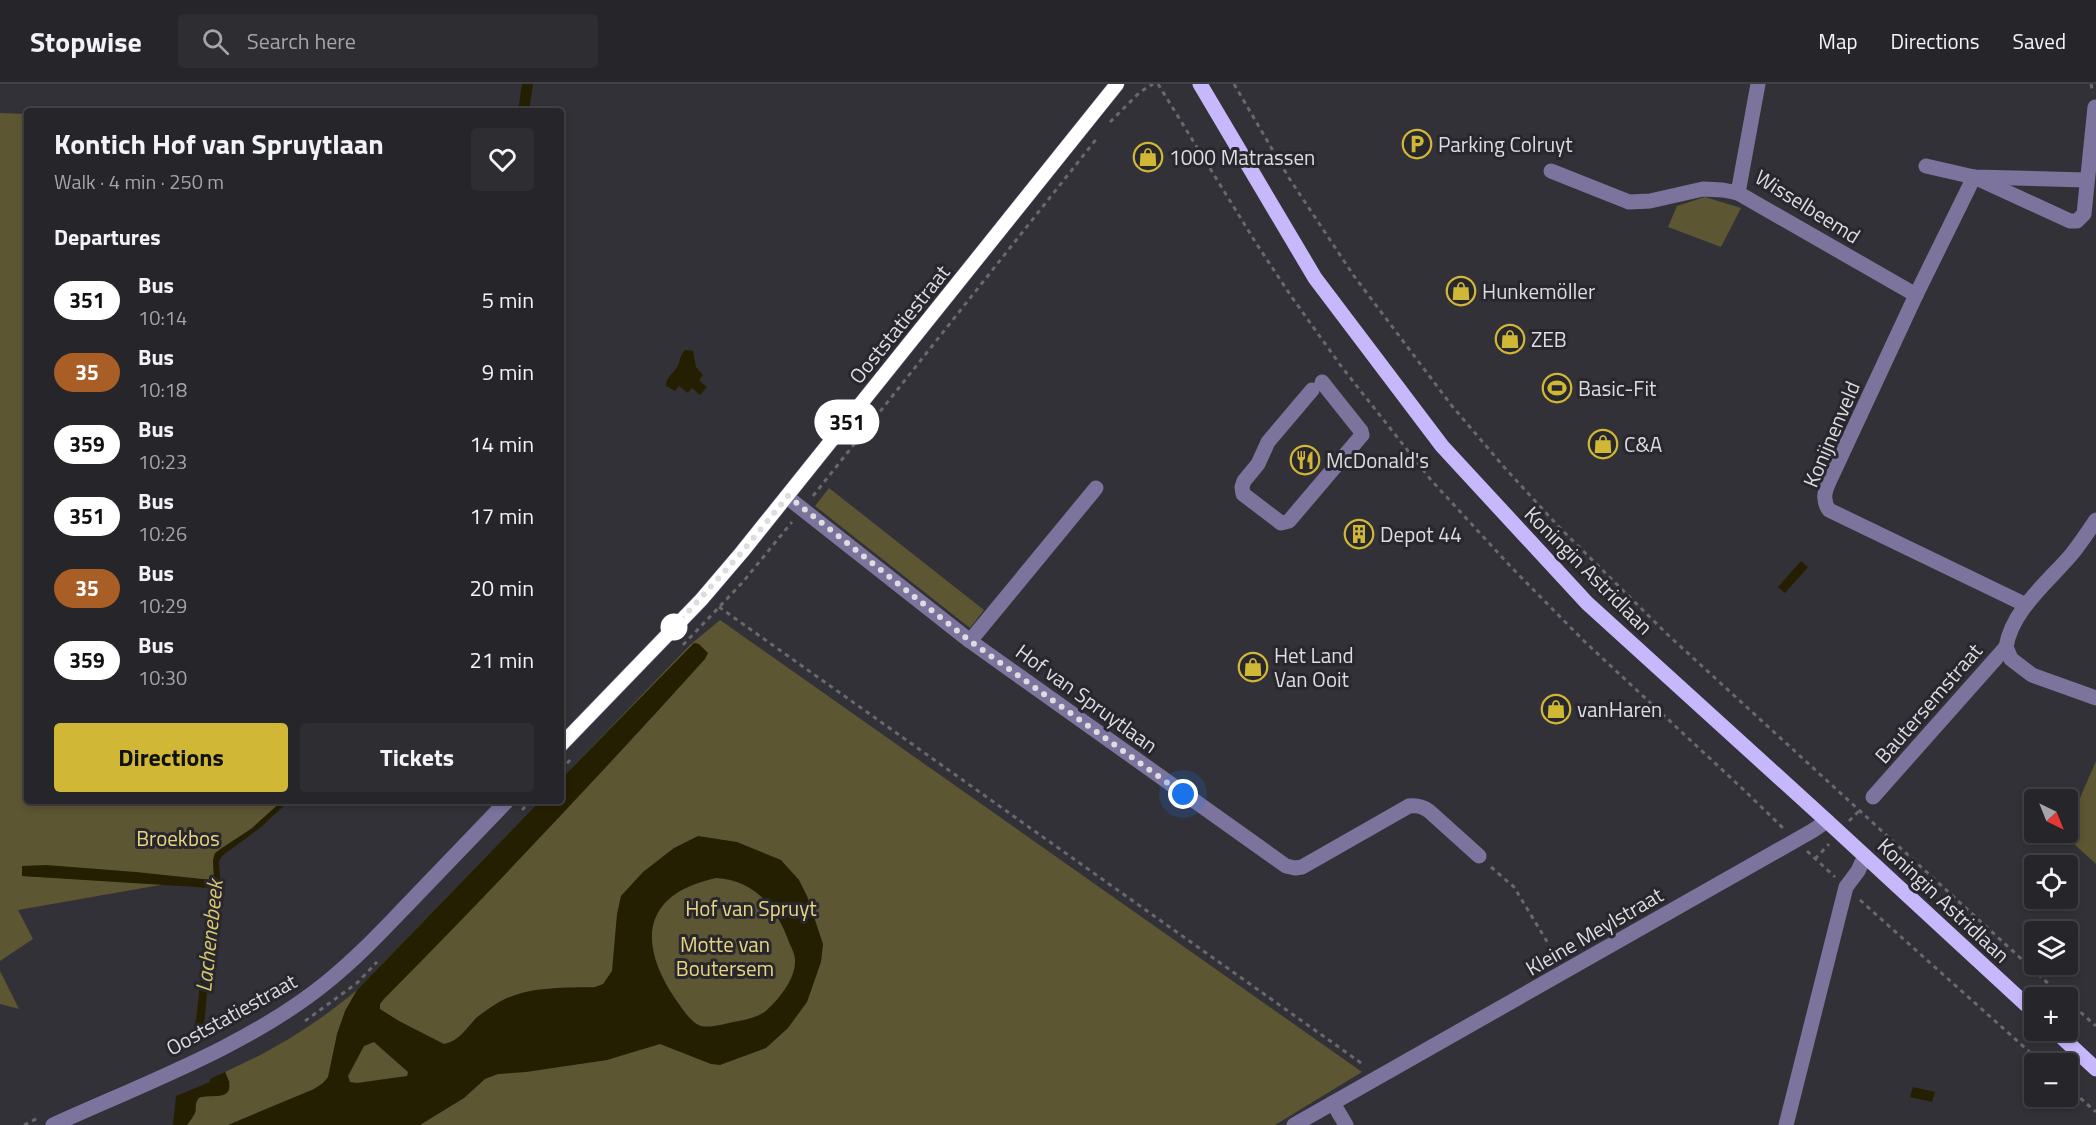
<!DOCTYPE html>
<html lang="en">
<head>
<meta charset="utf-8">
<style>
	:root { --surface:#262529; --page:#2e2d31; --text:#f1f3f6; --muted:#a4a5a8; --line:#424246; --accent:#d1b736 }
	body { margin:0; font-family:"Titillium Web",sans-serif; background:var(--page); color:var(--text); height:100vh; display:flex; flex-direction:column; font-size:22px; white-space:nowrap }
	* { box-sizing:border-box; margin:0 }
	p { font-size:20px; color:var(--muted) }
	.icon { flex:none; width:33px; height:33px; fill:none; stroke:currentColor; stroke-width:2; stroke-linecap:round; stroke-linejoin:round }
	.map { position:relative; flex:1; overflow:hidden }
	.drawer { position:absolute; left:24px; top:24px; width:540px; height:696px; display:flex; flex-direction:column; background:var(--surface); border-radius:6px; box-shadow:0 3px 9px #0003,0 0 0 2px var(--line) }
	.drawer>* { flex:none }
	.badge { padding:0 12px; border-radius:20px; font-size:21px; line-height:39px }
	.needle { width:39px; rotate:137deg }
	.buttons { position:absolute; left:2024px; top:705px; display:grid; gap:12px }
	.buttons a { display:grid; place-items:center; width:54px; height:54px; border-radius:6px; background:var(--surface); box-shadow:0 3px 9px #0003,0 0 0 2px var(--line); font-size:30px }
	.you { position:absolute; width:30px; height:30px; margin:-15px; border:4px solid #fff; border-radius:50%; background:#1a73e8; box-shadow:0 0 0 9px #1a73e833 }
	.map>.badge { position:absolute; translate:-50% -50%; box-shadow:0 0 0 3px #fff }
	h2 { padding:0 30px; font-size:22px; line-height:54px }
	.round { display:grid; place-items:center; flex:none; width:63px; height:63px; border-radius:6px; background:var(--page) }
	.head { display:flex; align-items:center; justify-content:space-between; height:102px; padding:0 30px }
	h1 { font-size:28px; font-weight:700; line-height:45px }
	.action { display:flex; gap:12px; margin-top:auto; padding:12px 30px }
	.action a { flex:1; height:69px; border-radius:6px; background:var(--accent); color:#111; font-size:24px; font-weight:700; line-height:69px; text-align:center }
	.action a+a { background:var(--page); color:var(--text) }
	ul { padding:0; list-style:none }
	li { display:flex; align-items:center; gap:18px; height:72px; padding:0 30px }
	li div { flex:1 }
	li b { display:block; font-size:22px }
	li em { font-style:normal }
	li .badge { min-width:66px; font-weight:700; text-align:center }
	header { display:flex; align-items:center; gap:36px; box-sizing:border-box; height:84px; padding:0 30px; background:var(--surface); border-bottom:2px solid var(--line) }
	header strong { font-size:28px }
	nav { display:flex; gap:33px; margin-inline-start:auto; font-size:21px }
	.search { width:420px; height:54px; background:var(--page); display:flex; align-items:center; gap:15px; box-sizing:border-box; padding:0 21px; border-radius:6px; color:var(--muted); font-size:22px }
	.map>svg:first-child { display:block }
	.green { fill:#5d5633 }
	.water { fill:#251f01; fill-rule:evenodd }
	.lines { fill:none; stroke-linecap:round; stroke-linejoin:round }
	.path { stroke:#69686d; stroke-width:3; stroke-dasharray:4.5 4.5; stroke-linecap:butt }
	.minor { stroke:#7d749e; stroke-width:15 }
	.major { stroke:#c7b8fc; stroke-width:15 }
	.line-casing { stroke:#fff; stroke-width:14 }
	.line { stroke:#fff; stroke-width:9 }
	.walk { stroke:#dddce0; stroke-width:6; stroke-dasharray:0 10.8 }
	.stop-dot { fill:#fff; stroke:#fff; stroke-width:3 }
	.labels { text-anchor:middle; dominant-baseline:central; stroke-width:6; stroke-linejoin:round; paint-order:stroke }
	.poi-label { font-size:21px; fill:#dddce0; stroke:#28272d; text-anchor:start }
	.street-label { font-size:21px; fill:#dddce0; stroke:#28272d }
	.park-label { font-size:21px; fill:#e8d57d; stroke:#28272d }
	.water-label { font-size:22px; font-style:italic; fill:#dac76f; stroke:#28272d }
</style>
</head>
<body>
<header>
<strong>Stopwise</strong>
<div class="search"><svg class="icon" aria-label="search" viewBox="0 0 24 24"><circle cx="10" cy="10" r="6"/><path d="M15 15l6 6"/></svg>Search here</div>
<nav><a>Map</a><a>Directions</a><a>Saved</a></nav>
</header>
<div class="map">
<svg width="2096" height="1041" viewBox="0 0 2096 1041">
	<rect width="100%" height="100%" fill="#323137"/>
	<g class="green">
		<path d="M0 29 27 30V717H282L251 745 220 765 213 776 214 795 212 796 22 782V792L166 800 18 826 33 855 0 877Z"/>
		<path d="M1705 113 1741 124 1721 163 1668 143 1677 122Z"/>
		<path d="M829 404 984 526 970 544 815 422Z"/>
		<path d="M720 536 1362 988 1275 1041H187L194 1030 196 1020 199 1013 209 1012 230 999 225 988C274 966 315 941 357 906L540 717H561V695L690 561Z"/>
		<path d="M2096 677V780L2064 751Z"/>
		<path d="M0 887 19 925 0 920Z"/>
	</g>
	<g class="water">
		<path d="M522 0H533L529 27H518Z"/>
		<path d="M685 266 693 267 696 283 703 291 699 296 707 303 700 311 692 304 688 309 679 302 675 307 666 302C666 293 671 292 676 285 681 278 679 272 685 266Z"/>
		<path d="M1801 477 1808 483 1785 509 1778 503Z"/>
		<path d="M694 559 699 560 708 569 705 575C600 691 493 805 383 916L380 920V925L399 937 444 960C459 957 466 945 476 934 483 928 491 923 499 918 528 902 563 904 595 903L603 900 612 887 617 830 621 812 643 788 674 764 698 752 737 758 781 776 799 796 807 812 823 860 821 878 807 918 788 944 766 964 720 981 711 980 660 960 607 976 526 988 498 990 485 995 464 1014 420 1041H228L314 1005 323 999 328 993 337 950 345 927 357 906 540 717H561V695ZM716 794C755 796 777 824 789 858 791 863 795 870 795 876 796 894 780 914 767 926 758 934 744 936 733 938 723 940 711 944 701 942 691 939 682 924 676 916 637 859 642 810 716 794ZM374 958 408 988 407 992 357 999 350 998 348 992 364 962Z"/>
		<path d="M282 717H289L261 743 222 772 219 777 220 794 216 814 204 941 205 946 192 952 196 936 211 804 22 792V782L46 781 136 788 212 796 214 794 213 776 215 769 251 745Z"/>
		<path d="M225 988C242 1023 205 1007 198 1015 194 1019 197 1024 195 1029 193 1033 190 1037 187 1041H173L176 1012 210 998V995Z"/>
		<path d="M1913 1003 1935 1008 1932 1018 1910 1013Z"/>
	</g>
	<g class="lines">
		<g class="path">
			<path d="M1158 0 1256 159 1291 212 1341 282 1431 396 1512 484 1584 557 1746 708 1785 746"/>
			<path d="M1234 0 1289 94 1354 192 1452 322 1504 383 1559 443 1667 550 2064 914"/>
			<path d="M2091 0 2093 9"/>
			<path d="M1110 38 1140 8 1153 0"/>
			<path d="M813 412 1098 53"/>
			<path d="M719 523 1364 981"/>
			<path d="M683 561 742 499 792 438"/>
			<path d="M561 686 571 675"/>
			<path d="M522 726 531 717"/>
			<path d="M1849 737 1861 725"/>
			<path d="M1807 767 1835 793"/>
			<path d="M1815 775 1829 760"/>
			<path d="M1491 783 1514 803 1557 874"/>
			<path d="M1860 816 2043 980"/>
			<path d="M2067 916 2096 942"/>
			<path d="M305 937 357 899 377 878"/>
			<path d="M2067 1002 2096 1028"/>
			<path d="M24 1041 38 1034"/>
		</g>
		<g class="minor">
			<path d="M1758 0 1738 109 1916 211"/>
			<path d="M1926 82 1974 93 2086 96"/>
			<path d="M1551 87 1629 118 1650 117 1703 105 1723 106 1738 109"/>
			<path d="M1974 93 1916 211 1835 385C1829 399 1819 412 1829 426L2026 521"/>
			<path d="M1974 93 2070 137H2077L2084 130 2095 23"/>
			<path d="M1312 306 1268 358 1258 380 1244 397 1242 403 1243 410 1281 439 1289 437 1362 351 1361 347 1322 298"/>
			<path d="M787 413 970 557 1286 782 1295 784 1302 783 1409 722C1417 721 1422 722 1429 727L1479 772"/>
			<path d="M970 557 1096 404"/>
			<path d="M2006 563 2011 575 2032 591 2096 614"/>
			<path d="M561 661 701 516 742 468 1117 0"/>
			<path d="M1873 713 2006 563C2012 526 2048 498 2071 471 2080 460 2088 448 2096 436"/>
			<path d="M1333 1019 1346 1041"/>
			<path d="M53 1041C143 1000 250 961 327 898 357 874 383 846 409 819 442 785 474 751 507 717"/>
			<path d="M1294 1041 1812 747 1827 737"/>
			<path d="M1786 1041 1846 803 1858 787 1865 772"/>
		</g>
		<g class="major">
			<path d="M1200 0 1315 194 1442 362 1587 519 1827 737 2034 928"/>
			<path d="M2054 946 2096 985"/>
		</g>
	</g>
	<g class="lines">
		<g class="line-casing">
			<path id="line" d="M561 661 701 516 742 468 1117 0"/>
		</g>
		<use href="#line" class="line"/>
		<path class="walk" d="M674 543 671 547 742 468 788 412 970 557 1183 710"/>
	</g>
	<defs>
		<g id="parking-ring" transform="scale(1.5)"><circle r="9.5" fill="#28272d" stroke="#d1b736" stroke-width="1.5"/><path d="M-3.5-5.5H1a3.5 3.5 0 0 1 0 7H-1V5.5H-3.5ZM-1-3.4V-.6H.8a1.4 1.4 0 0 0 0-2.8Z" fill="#d1b736"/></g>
		<g id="shop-ring" transform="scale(1.5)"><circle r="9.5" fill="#28272d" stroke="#d1b736" stroke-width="1.5"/><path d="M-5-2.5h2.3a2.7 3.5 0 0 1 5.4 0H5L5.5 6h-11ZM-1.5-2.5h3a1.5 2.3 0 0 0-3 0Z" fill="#d1b736"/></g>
		<g id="stadium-ring" transform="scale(1.5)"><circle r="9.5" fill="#28272d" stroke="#d1b736" stroke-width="1.5"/><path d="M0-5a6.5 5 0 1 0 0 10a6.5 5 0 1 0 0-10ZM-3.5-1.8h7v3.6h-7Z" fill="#d1b736"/></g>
		<g id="restaurant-ring" transform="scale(1.5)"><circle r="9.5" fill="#28272d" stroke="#d1b736" stroke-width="1.5"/><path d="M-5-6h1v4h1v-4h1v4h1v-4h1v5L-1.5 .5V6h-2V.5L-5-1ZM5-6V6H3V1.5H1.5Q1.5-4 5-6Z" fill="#d1b736"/></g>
		<g id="building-ring" transform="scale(1.5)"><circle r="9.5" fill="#28272d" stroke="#d1b736" stroke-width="1.5"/><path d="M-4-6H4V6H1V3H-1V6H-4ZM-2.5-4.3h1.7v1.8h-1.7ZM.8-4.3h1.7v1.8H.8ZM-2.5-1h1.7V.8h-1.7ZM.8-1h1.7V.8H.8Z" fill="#d1b736"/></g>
	</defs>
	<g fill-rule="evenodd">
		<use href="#parking-ring" x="1417" y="60"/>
		<use href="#shop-ring" x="1148" y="73"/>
		<use href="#shop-ring" x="1461" y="207"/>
		<use href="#shop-ring" x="1510" y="255"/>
		<use href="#stadium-ring" x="1557" y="304"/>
		<use href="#shop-ring" x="1603" y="360"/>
		<use href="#restaurant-ring" x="1305" y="376"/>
		<use href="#building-ring" x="1359" y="450"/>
		<use href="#shop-ring" x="1253" y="583"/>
		<use href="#shop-ring" x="1556" y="625"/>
	</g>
	<circle class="stop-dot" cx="674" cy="543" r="12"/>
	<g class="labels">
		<g class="poi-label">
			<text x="1438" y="60">Parking Colruyt</text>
			<text x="1169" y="73">1000 Matrassen</text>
			<text x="1482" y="207">Hunkemöller</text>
			<text x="1531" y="255">ZEB</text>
			<text x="1578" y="304">Basic-Fit</text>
			<text x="1624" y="360">C&amp;A</text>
			<text x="1326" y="376">McDonald's</text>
			<text x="1380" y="450">Depot 44</text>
			<text x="1274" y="571">Het Land<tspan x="1274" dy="24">Van Ooit</tspan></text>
			<text x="1577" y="625">vanHaren</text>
		</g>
		<g class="street-label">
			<text transform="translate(1808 122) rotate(32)">Wisselbeemd</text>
			<text transform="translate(899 240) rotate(-51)">Ooststatiestraat</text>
			<text transform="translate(1831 350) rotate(-67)">Konijnenveld</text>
			<text transform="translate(1589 486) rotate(45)">Koningin Astridlaan</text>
			<text transform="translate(1087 614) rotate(36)">Hof van Spruytlaan</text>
			<text transform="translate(1928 619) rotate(-49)">Bautersemstraat</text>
			<text transform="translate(1944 816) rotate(43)">Koningin Astridlaan</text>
			<text transform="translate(1594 847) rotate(-30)">Kleine Meylstraat</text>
			<text transform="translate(231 930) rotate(-29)">Ooststatiestraat</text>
		</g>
		<g class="park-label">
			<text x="178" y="754">Broekbos</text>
			<text x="751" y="824">Hof van Spruyt</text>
			<text x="725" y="860">Motte van<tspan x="725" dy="24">Boutersem</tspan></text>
		</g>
		<g class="water-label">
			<text transform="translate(209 852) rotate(-84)">Lachenebeek</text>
		</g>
	</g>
</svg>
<div class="buttons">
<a><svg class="needle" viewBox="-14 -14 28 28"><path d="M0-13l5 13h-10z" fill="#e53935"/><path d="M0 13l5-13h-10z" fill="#a4a5a8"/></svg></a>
<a><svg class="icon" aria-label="locate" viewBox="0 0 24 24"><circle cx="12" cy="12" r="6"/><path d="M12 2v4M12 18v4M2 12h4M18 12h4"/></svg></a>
<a><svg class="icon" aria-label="layers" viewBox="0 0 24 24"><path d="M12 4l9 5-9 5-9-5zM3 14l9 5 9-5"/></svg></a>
<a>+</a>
<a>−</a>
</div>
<div class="you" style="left:1183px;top:710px"></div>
<b class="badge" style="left:847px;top:338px;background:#fff;color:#111">351</b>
<section class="drawer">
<div class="head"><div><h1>Kontich Hof van Spruytlaan</h1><p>Walk · 4 min · 250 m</p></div><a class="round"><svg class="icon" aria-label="heart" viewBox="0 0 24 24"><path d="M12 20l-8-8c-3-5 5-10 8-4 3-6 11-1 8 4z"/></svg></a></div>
<h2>Departures</h2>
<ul>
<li><span class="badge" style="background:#fff;color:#111">351</span><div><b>Bus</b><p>10:14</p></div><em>5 min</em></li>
<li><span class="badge" style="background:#a85e24;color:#fff">35</span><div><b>Bus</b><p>10:18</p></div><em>9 min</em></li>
<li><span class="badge" style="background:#fff;color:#111">359</span><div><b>Bus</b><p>10:23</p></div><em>14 min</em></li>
<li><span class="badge" style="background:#fff;color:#111">351</span><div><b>Bus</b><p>10:26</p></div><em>17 min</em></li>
<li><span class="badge" style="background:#a85e24;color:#fff">35</span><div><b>Bus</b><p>10:29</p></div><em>20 min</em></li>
<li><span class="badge" style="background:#fff;color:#111">359</span><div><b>Bus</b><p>10:30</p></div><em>21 min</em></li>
</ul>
<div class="action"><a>Directions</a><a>Tickets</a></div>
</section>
</div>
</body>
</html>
